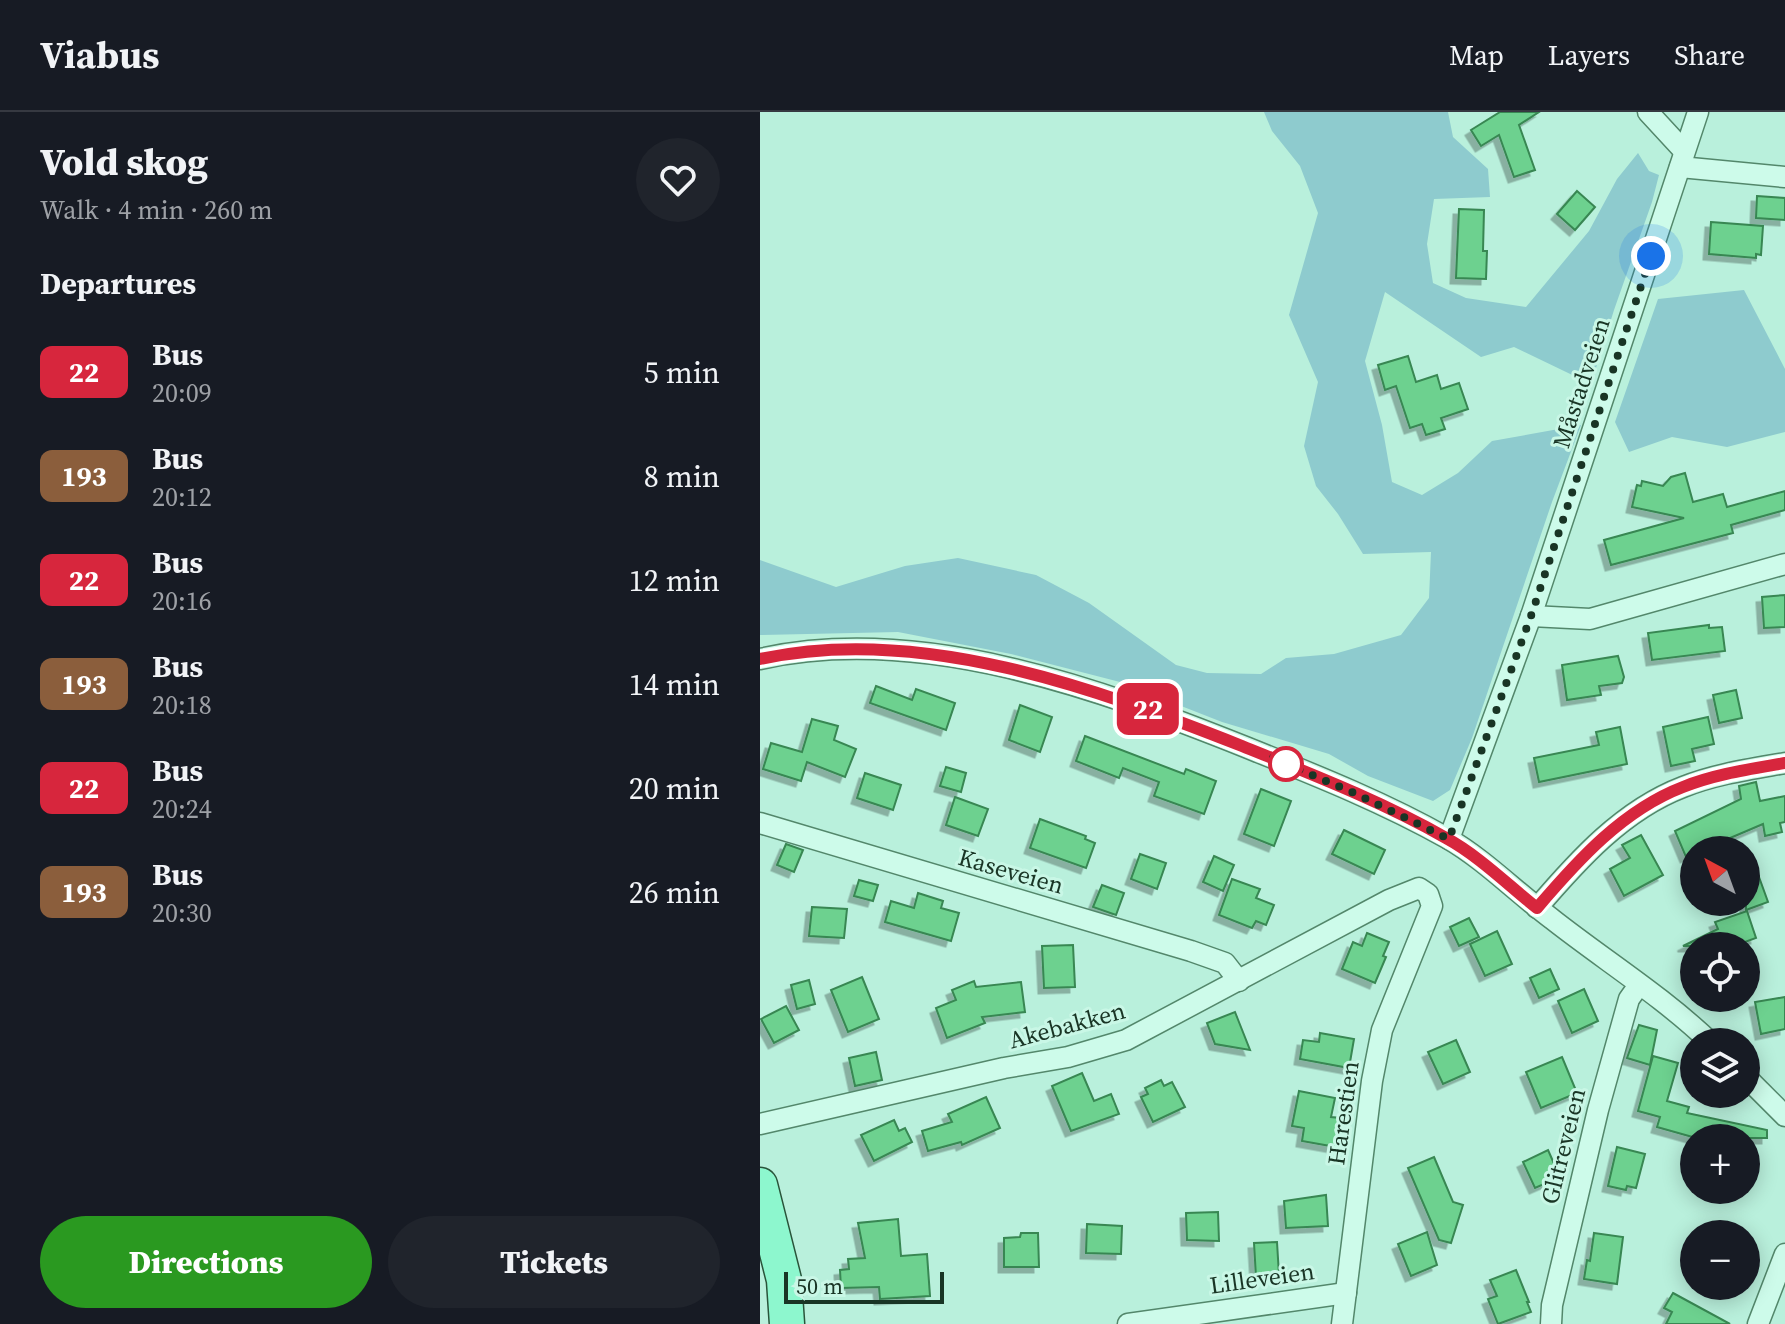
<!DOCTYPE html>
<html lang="en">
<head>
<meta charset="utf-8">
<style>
	:root { --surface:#171b24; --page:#20242c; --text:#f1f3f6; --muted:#9ea1a6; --line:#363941; --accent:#2a9920 }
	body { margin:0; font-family:"Source Serif 4",serif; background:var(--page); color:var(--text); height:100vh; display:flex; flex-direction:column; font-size:30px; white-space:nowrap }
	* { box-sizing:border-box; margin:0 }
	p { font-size:26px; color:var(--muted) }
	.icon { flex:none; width:44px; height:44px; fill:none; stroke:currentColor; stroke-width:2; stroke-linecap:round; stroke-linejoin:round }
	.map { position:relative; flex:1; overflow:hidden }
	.sheet { display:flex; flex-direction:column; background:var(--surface); width:760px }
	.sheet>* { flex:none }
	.badge { padding:0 16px; border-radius:12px; font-size:28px; line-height:52px }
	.needle { width:52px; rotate:319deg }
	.fabs { position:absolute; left:920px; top:724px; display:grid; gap:16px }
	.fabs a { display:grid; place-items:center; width:80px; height:80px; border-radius:50%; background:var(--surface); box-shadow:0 4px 20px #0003; font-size:40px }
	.scale { position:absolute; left:24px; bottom:20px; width:160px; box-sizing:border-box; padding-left:8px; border:4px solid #193525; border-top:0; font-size:22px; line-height:28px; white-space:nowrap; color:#193525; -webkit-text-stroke:6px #c9f7e6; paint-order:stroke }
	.you { position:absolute; width:40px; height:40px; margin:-20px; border:6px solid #fff; border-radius:50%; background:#1a73e8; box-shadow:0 0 0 12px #1a73e833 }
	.map>.badge { position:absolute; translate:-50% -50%; box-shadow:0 0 0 4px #fff }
	h2 { padding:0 40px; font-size:30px; line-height:72px }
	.round { display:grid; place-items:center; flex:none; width:84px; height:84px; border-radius:42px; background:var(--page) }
	.headline { display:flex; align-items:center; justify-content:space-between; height:136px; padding:0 40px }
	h1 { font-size:38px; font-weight:800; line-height:60px }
	.button { display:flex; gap:16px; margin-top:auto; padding:16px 40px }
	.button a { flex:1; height:92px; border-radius:48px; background:var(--accent); color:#fff; font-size:32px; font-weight:800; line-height:92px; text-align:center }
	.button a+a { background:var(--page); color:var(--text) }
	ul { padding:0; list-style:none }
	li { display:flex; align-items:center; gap:24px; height:104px; padding:0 40px }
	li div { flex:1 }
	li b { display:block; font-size:30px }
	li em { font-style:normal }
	li .badge { min-width:88px; font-weight:700; text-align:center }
	header { display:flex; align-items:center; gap:48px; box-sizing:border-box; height:112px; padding:0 40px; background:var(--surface); border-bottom:2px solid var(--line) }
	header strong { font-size:38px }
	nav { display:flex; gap:44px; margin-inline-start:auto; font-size:28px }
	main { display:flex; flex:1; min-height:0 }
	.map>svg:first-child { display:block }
	.green { fill:#8ecbce }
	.building { fill:#6dd18f; stroke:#388752; stroke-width:2; filter:url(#shadow) }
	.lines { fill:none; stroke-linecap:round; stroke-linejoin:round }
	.minor-casing { stroke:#53876b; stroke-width:23 }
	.primary-casing { stroke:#29543a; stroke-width:37 }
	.minor { stroke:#cdfbea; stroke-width:20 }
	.primary { stroke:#8df7ce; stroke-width:34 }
	.line-casing { stroke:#fff; stroke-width:18 }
	.line { stroke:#d7263d; stroke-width:12 }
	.walk { stroke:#193525; stroke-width:8; stroke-dasharray:0 14.4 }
	.stop-dot { fill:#fff; stroke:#d7263d; stroke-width:4 }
	.labels { text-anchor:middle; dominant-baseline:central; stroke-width:6; stroke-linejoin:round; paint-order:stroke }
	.street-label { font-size:24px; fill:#193525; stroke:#c9f7e6 }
</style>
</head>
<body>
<header>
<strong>Viabus</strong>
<nav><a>Map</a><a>Layers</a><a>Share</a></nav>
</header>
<main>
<section class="sheet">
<div class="headline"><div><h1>Vold skog</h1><p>Walk · 4 min · 260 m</p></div><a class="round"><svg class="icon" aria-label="heart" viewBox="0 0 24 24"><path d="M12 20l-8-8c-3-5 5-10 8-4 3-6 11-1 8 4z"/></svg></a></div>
<h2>Departures</h2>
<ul>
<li><span class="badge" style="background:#d7263d;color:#fff">22</span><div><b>Bus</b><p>20:09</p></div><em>5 min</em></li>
<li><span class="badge" style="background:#8b5e3c;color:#fff">193</span><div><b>Bus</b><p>20:12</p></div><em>8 min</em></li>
<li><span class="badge" style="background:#d7263d;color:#fff">22</span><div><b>Bus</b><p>20:16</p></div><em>12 min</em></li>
<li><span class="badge" style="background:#8b5e3c;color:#fff">193</span><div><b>Bus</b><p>20:18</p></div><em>14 min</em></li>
<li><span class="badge" style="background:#d7263d;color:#fff">22</span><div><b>Bus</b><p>20:24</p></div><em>20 min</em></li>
<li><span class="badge" style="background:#8b5e3c;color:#fff">193</span><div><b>Bus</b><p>20:30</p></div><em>26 min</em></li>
</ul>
<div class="button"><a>Directions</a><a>Tickets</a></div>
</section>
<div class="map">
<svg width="1025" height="1212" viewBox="0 0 1025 1212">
	<defs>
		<filter id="shadow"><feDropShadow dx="-5.5" dy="5.5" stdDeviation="0" flood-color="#0004"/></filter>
	</defs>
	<rect width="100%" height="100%" fill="#b9f0dc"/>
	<g class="green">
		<path d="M504 0H688L693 25 728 57 730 85 674 87 667 132 673 171 706 186 766 195 829 119 857 67 878 41 889 59 899 63 892 90 854 198 831 272 754 235 721 245 625 180 605 249 622 313 632 370 662 383 698 361 732 329 821 313 792 390 712 626 690 678 673 689 608 664 569 642 462 610 360 570 251 542 138 520 0 523V448L76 475 145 454 198 446 276 463 329 491 416 553 447 561 501 562 526 546 574 542 641 523 669 486 671 440 603 442 578 402 556 374 544 334 558 270 529 203 558 101 540 54 512 19Z"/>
		<path d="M984 178 1025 257V320L967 335 912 325 869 340 855 310 898 187Z"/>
	</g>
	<g class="building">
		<path d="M740 0H779L759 13 775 58 754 65 739 23 721 34 711 18Z"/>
		<path d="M817 79 835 95 815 118 797 102Z"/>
		<path d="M997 84 1025 86V108L996 106Z"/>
		<path d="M699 97 724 98 723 139H727L726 167 696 166Z"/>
		<path d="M951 110 1003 114 1001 143 996 142V146L949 142Z"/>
		<path d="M648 244 656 270 677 263 681 277 699 271 708 297 681 306 685 317 666 323 662 312 650 316 636 274 625 278 618 253Z"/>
		<path d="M925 361 933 390 963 382 967 395 1025 379V398L971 413 973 421 851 453 844 428 924 406 872 395 877 373 881 374 882 369 903 374 911 365Z"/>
		<path d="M1025 483V515L1004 516 1002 485Z"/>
		<path d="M949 513V516L962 515 965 539 892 548 888 521Z"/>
		<path d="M858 544 864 565 862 571 839 574 841 583 807 588 802 553Z"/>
		<path d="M116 574 152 588 156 577 195 591 186 618 110 591Z"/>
		<path d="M976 578 982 606 959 611 953 583Z"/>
		<path d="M260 593 292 605 280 640 249 628Z"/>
		<path d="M948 605 954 632 932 637 935 649 911 654 903 615Z"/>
		<path d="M52 607 78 614 74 628 96 637 85 665 47 650 41 669 3 657 11 631 42 640Z"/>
		<path d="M860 615 867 652 779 670 774 646 839 633 836 620Z"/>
		<path d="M325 624 424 662 426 657 456 669 444 702 394 684 399 670 363 656 359 666 316 649Z"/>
		<path d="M186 655 206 661 201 680 180 674Z"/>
		<path d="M105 661 141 673 133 698 97 686Z"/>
		<path d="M996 670 1000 689 1025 684V710L1020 711 1022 720 1005 724 1003 712 942 738H934V741L926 745 915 719 981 687 979 674Z"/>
		<path d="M501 677 531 689 514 734 484 722Z"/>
		<path d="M195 685 228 697 218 724 186 713Z"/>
		<path d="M280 707 326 724 325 727 335 731 326 756 270 736Z"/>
		<path d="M584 718 625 738 614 762 572 742Z"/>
		<path d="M881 723 903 763 864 784 850 757 870 746 862 733Z"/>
		<path d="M26 732 43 738 34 760 17 753Z"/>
		<path d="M380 742 406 751 397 777 371 767Z"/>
		<path d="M454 744 474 753 463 779 443 770Z"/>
		<path d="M999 765 1008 790 986 798V770Z"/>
		<path d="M472 767 500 777 496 786 514 793 506 813 496 809 492 816 459 803Z"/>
		<path d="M99 768 118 773 113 789 94 784Z"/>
		<path d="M342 773 364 781 356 803 333 795Z"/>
		<path d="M158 781 183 789 181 796 199 801 191 829 125 810 131 789 154 796Z"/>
		<path d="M52 795 87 797 84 826 49 824Z"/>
		<path d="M987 799 996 826 974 834H923L958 817 955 810Z"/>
		<path d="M709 806 719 825 699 834 690 815Z"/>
		<path d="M737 819 752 852 725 864 710 832Z"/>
		<path d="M607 821 629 830 623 844 626 845 615 871 582 857 593 830 602 834Z"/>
		<path d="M313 833 315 875 284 876 282 834Z"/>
		<path d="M790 857 799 877 779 886 770 866Z"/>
		<path d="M102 865 119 907 88 920 71 878Z"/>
		<path d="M49 868 55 892 37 897 31 873Z"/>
		<path d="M214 869 216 875 261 870 265 900 222 905 225 911 187 926 176 896 196 888 192 878Z"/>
		<path d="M824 877 838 909 812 921 798 889Z"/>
		<path d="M1025 885V917L1001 922 995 890Z"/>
		<path d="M26 894 39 918 14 931 1 907Z"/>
		<path d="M475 900 490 938 455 932 447 911Z"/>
		<path d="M879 913 897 918 890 953 867 946Z"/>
		<path d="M560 921 594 927 589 956 540 947 543 928 559 930Z"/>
		<path d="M696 928 710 960 683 972 668 940Z"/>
		<path d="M116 940 122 968 95 974 89 946Z"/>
		<path d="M893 944 918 951 907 989 929 995 927 1001 1007 1018V1026H936L897 1015 900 1005 878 999Z"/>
		<path d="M802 945 817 981 781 996 766 960Z"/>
		<path d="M322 961 334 989 351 982 359 1002 311 1019 292 974Z"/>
		<path d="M401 968 404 974 412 970 425 995 393 1010 381 985 388 982 385 976Z"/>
		<path d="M539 979 575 986 571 1005 581 1006 576 1035 542 1029 544 1016 532 1014Z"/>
		<path d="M226 985 240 1016 202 1033 201 1030 168 1039 162 1019 192 1010 188 1002Z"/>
		<path d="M134 1008 139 1019 145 1016 152 1030 114 1049 101 1023Z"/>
		<path d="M857 1035 885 1042 876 1076 867 1074 866 1078 848 1074Z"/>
		<path d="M788 1038 800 1065 775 1076 763 1050Z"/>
		<path d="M674 1045 693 1090 703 1093 691 1131 679 1128 648 1056Z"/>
		<path d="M566 1083 568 1114 526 1116 524 1089Z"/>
		<path d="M458 1100 459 1129 427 1128 426 1101Z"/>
		<path d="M138 1107 141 1144 167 1142 170 1184 120 1187 119 1175 81 1176 80 1158 89 1157 88 1147 105 1146 98 1111Z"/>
		<path d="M327 1112 362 1114 361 1142 326 1141Z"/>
		<path d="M667 1120 677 1153 651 1164 638 1132Z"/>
		<path d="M261 1121H278L279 1155H244V1126L260 1125Z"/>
		<path d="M834 1121 863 1125 857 1172 824 1167 827 1148 830 1149Z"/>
		<path d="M517 1130 519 1163 496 1165 494 1131Z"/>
		<path d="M756 1158 769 1190H767L771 1200 738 1212 728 1187 737 1184 730 1168Z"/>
		<path d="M913 1181 970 1212H906L912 1200 904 1196Z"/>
	</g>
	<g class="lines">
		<g class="minor-casing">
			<g id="minor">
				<path d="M888 0 924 39"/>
				<path d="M920 55 1025 65"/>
				<path d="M771 504 830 507 1025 452"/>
				<path d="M0 547C161 511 340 577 488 636 555 663 623 690 687 726 724 747 757 781 792 807 844 848 902 884 950 930"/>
				<path d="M0 711 431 839 465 851 479 869"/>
				<path d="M689 727 771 504 938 0"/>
				<path d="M777 796C818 748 863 698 923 675 955 662 991 657 1025 651"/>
				<path d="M986 965 1025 1004"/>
				<path d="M0 1012 244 956 308 945 366 928 629 788 659 776 668 782 672 794 622 918 612 969 582 1212"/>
				<path d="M368 1212 586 1181"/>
				<path d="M791 1212 792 1193 838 998 869 887 879 873"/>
				<path d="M998 1212 1025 1142"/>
			</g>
		</g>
		<g class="primary-casing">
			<path id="primary" d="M0 1073 24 1168 27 1212"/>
		</g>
		<use href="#minor" class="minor"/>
		<use href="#primary" class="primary"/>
	</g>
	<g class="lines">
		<g class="line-casing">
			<path id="line" d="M0 547C160 512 335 576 482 634 551 662 621 689 686 726 719 744 748 773 777 796 818 748 863 698 923 675 955 662 991 657 1025 651"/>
		</g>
		<use href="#line" class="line"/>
		<path class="walk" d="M526 652 513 646 594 681 689 727 771 504 891 144"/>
	</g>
	<circle class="stop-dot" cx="526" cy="652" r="16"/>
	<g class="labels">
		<g class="street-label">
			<text transform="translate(821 271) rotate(-72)">Måstadveien</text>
			<text transform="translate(251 759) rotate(16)">Kaseveien</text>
			<text transform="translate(307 913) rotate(-15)">Akebakken</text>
			<text transform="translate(583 1001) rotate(-82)">Harestien</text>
			<text transform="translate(803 1034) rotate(-76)">Glitreveien</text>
			<text transform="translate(502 1166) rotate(-8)">Lilleveien</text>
		</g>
	</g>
</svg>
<div class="fabs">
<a><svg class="needle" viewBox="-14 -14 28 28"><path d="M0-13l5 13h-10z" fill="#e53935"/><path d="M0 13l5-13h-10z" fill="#9ea1a6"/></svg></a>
<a><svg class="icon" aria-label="locate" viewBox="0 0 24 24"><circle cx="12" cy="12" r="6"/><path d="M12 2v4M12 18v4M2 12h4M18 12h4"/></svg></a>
<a><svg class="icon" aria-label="layers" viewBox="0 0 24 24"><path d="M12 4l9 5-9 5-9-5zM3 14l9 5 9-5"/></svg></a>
<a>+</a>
<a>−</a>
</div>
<div class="scale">50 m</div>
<div class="you" style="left:891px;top:144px"></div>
<b class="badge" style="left:388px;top:597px;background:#d7263d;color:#fff">22</b>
</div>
</main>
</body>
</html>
